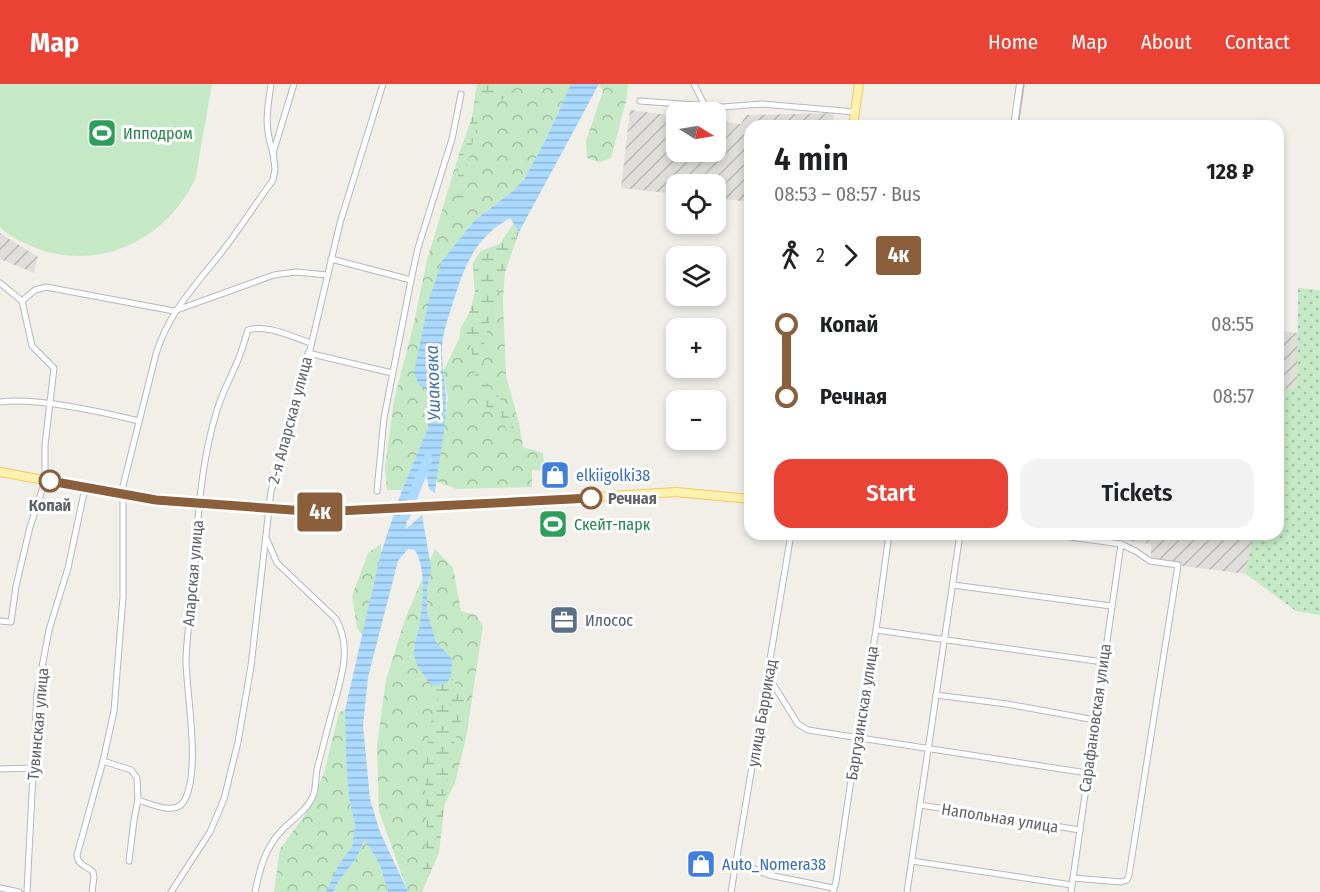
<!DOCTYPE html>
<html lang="en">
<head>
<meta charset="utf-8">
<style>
	:root { --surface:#fff; --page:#f2f2f2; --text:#202124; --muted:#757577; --accent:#ea4335 }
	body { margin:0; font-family:"Fira Sans Condensed",sans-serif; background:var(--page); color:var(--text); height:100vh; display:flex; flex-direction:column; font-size:22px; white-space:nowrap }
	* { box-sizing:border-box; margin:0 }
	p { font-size:20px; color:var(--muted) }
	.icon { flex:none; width:33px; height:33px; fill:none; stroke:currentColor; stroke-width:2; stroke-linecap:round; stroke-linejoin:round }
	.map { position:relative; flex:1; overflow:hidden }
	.panel { position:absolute; left:744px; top:36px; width:540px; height:420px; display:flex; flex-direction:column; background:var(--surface); border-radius:18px; box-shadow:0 3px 9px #0003 }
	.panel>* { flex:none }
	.badge { padding:0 12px; border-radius:4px; font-size:21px; line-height:39px }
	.needle { width:39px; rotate:101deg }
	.tools { position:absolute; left:666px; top:18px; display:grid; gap:12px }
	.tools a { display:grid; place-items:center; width:60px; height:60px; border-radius:12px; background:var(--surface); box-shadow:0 3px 9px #0003; font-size:30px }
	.map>.badge { position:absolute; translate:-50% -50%; box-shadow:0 0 0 3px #fff }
	.legs { display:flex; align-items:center; gap:9px; height:66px; padding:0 30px; font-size:20px }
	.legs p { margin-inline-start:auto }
	.summary { display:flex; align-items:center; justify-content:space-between; height:102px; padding:0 30px }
	h1 { font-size:33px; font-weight:600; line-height:45px }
	.button { display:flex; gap:12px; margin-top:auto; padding:12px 30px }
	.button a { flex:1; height:69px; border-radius:18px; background:var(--accent); color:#fff; font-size:24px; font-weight:600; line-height:69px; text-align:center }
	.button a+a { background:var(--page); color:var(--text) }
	ul { padding:0 30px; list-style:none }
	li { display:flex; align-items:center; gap:21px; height:72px; font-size:22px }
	li i { display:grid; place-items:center; width:9px; height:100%; margin:0 8px; background:currentColor }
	li i::after { content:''; width:15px; height:15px; margin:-8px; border:4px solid; border-radius:50%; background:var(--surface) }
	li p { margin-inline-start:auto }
	li:first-child i { background:linear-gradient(#0000 50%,currentColor 0) }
	li:last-child i { background:linear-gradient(currentColor 50%,#0000 0) }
	header { display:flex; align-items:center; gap:36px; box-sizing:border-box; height:84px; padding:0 30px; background:var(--accent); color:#fff }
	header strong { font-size:28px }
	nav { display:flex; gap:33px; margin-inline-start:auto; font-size:21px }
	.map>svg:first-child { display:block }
	.industrial { fill:url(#industrial-furrows) }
	.grass { fill:url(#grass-dots) }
	.forest { fill:url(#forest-crowns) }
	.wetland { fill:url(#wetland-marsh) }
	.pitch { fill:#c5e8c5 }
	.water { fill:url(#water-rules) }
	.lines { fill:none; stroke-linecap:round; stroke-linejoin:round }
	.river { stroke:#aadaff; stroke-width:10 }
	.minor-casing { stroke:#b5b8bc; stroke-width:7 }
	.tertiary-casing { stroke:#b5b8bc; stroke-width:8 }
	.primary-casing { stroke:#f2c960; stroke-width:10 }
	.minor { stroke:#fff; stroke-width:5 }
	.tertiary { stroke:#fff; stroke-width:6 }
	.primary { stroke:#fff2af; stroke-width:8 }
	.tram { stroke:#b6b7b8; stroke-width:1.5 }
	.line-1-casing { stroke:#fff; stroke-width:14 }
	.line-1 { stroke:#8b5e3c; stroke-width:9 }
	.stop-1-dot { fill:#fff; stroke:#8b5e3c; stroke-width:3 }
	.labels { text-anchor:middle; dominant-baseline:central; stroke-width:6; stroke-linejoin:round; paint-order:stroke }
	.leisure-label { font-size:16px; fill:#27864d; stroke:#fff; text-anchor:start }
	.street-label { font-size:16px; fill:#5f6368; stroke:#fff }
	.shop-label { font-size:16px; fill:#366cbe; stroke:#fff; text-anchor:start }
	.stop-label { font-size:16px; font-weight:bold; fill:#5f6368; stroke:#fff; text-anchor:start }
	.service-label { font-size:16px; fill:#4e5e75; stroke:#fff; text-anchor:start }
	.water-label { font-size:18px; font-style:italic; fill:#4174aa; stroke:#fff }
</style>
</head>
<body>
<header>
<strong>Map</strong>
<nav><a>Home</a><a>Map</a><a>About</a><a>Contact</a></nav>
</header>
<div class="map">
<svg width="1320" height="808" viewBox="0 0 1320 808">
	<defs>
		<pattern id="industrial-furrows" width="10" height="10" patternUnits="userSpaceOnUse" patternTransform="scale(1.5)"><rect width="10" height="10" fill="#e0deda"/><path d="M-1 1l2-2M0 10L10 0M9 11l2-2" fill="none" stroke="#b9b8b5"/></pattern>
		<pattern id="grass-dots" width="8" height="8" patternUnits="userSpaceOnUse" patternTransform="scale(1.5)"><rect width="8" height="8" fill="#c5e8c5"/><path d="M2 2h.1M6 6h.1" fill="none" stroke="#a3c0a4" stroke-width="1.8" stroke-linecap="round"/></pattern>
		<pattern id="forest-crowns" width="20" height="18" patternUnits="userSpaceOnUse" patternTransform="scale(1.5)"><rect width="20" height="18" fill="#c5e8c5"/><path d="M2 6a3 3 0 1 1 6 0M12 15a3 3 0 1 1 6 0" fill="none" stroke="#a3c0a4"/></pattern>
		<pattern id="wetland-marsh" width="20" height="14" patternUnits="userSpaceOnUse" patternTransform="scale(1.5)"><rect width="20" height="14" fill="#c5e8c5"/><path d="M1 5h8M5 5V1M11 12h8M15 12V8" fill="none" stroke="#a3c0a4"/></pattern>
		<pattern id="water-rules" width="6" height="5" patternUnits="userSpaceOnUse" patternTransform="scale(1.5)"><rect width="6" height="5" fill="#aadaff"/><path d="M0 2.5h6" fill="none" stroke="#8eb4d2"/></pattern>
	</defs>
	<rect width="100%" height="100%" fill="#f1efe8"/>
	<g class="industrial">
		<path d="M630 26 676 32V68H716V37L741 40 746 31 834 29V31L832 42H750V118L716 114V100H676V110L621 104Z"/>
		<path d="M0 149 38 173 34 189 0 175Z"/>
		<path d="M1278 246 1298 249 1297 304 1278 305Z"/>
		<path d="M1073 450H1252L1246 490 1151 478V460Z"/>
	</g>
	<path class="grass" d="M1298 204 1320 206V531L1296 527 1246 490 1252 450H1278V305L1297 304Z"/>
	<g class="forest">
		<path d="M477 0H571L546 55 525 94 513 107 474 137 442 177 427 306 428 344 402 406H387L385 383 394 316 413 243 427 176 458 73 472 34Z"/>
		<path d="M599 0H628L627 13 611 74 600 78 587 74 586 57 603 7Z"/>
		<path d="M514 139 519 148 505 184 503 217 506 292 519 339 523 363 543 369 545 387 532 386V403L456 405 436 397 448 314 443 288 460 253V246L470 227 475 209 473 179 481 167 500 160Z"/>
		<path d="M381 460V470L363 552 357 544 352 512 368 469Z"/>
		<path d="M435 465 453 484 461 527 476 531 483 542 466 654 455 699 443 723 439 768 422 808H408L379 727 377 661 386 596 405 535Z"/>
		<path d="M345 626 346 674 349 714 355 741 352 764 339 780 326 808H274L280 765 305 731 324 689 339 628Z"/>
		<path d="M365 754 380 781 388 808H333L338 798 356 775Z"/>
	</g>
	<g class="wetland">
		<path d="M477 0H513L515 10 501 16 484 11 465 90V117L458 120V73L472 34Z"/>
		<path d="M514 139 519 148 491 229 483 265V295L500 314 514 345 513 363 500 329 488 327 475 294 471 262 460 253V246L470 227 475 209 473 179 481 167 500 160Z"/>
		<path d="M451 593 467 617 450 673 439 768 431 786 416 808 426 774 427 750 425 696 429 645 439 612 432 602 445 600Z"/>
	</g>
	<g class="pitch">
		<path d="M0 0H212C208 23 204 45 200 68 198 78 198 90 193 99 163 159 94 189 31 162 20 157 9 152 0 143Z"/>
		<path d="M563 433 565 444 543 448 541 437Z"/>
	</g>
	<path class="water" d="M571 0H599L519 148 510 134C471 156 463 187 450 228 446 240 443 250 442 263 441 282 446 300 446 318 446 349 438 379 435 409L429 405 426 389 419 385 408 418 406 445 422 431 431 483 427 505V528L436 558 452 575 451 593 445 600 432 602C425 593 414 580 414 569 414 561 417 552 419 545 423 521 427 487 415 466L408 465 398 477 368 593 363 642 370 715 380 748 408 808H388L380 781 365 755 356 775 338 798 333 808H326L339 780 352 763 355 741 349 714 346 674 345 626 381 469 402 406 428 344 427 306 419 301 414 289 429 216 442 177 474 137 513 107 525 94 546 55Z"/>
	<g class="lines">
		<path class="river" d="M405 432 428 374"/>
		<g class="minor-casing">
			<g id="minor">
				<path d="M271 0C267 28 264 41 273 69"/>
				<path d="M694 0 705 22"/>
				<path d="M640 17 723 23 761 20 855 28"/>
				<path d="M331 175 411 196"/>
				<path d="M0 199 22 217 35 206 46 203 174 227 274 191 296 188 327 191"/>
				<path d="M308 269 392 289"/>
				<path d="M0 318C37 313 102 328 139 337"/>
				<path d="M377 407 384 334 411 196 418 164 452 55 461 10"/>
				<path d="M1048 450 1121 460 1137 468 1150 477 1178 481 1129 791 1127 796 1121 798 1073 794"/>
				<path d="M953 501 1111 522"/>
				<path d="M0 537 11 538 16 502 30 443 45 397V361L54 284 32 262 22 217"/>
				<path d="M876 546 1103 578"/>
				<path d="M768 592 798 640 808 646 1087 689"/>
				<path d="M936 611 1007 620 1095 636"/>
				<path d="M103 677 131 686 137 694 138 716 134 736 129 777"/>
				<path d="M0 685 33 684"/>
				<path d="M138 716C151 720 176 732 184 717 201 688 187 613 186 578 186 551 192 524 194 497 197 440 200 381 217 326 222 309 231 293 238 276 242 266 245 256 248 246 268 240 292 253 311 259"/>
				<path d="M920 721 1080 746"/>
				<path d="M736 777 769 791 833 804"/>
				<path d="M912 777 1072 801"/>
				<path d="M0 804 19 808"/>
				<path d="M27 808 37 610 49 546 68 484 85 404"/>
				<path d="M92 808 94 793 93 788C86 781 78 782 77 771L103 677 114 627 123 513V402L156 270C169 227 197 200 224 165 241 143 256 119 273 96L275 85 273 69 294 0"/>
				<path d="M171 808 210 748 224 715 238 658 251 582 271 407 293 338 340 139 383 0"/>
				<path d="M255 808C260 784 265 764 282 746 292 736 307 726 313 712 317 702 315 691 318 681 323 663 327 646 332 628 340 597 353 565 336 535L277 479 267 456"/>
				<path d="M731 808 791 450"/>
				<path d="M833 808 836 798 857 655 876 546 889 450"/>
				<path d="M907 808 960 450"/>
				<path d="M1071 808 1121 460"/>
			</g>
		</g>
		<g class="tertiary-casing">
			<path id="tertiary" d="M1014 42 1020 0"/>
		</g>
		<g class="primary-casing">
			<g id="primary">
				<path d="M853 42 859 0"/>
				<path d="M0 388C121 411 242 430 365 427L676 408 750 415"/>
			</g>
		</g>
		<use href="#minor" class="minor"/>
		<use href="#tertiary" class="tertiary"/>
		<use href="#primary" class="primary"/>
		<path class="tram" d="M1018 42 1024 0"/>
	</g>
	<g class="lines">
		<g class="line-1-casing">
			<path id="line-1" d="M50 397 156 416 319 428 591 414"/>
		</g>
		<use href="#line-1" class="line-1"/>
	</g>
	<defs>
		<g id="stadium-square" transform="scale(1.5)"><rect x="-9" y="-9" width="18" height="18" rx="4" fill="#2e9e5b" stroke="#fff"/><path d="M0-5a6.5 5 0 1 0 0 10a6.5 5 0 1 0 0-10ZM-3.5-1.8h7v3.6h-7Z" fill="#fff"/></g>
		<g id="shop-square" transform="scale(1.5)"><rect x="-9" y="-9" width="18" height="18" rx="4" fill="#3f7fe0" stroke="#fff"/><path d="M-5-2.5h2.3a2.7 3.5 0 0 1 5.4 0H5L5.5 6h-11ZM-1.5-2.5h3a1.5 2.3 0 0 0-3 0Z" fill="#fff"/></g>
		<g id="office-square" transform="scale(1.5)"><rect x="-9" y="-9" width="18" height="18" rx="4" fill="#5c6f8a" stroke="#fff"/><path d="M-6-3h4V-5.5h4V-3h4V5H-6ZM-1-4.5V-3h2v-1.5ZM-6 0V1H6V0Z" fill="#fff"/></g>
	</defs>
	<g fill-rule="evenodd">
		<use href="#stadium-square" x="102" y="49"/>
		<use href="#shop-square" x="555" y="391"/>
		<use href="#stadium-square" x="553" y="440"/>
		<use href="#office-square" x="564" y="536"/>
		<use href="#shop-square" x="701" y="780"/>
	</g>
	<g class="stop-1-dot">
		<circle cx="50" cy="397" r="10"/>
		<circle cx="591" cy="414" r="10"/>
	</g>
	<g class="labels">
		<g class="leisure-label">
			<text x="123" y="49">Ипподром</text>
			<text x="574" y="440">Скейт-парк</text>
		</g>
		<g class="street-label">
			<text transform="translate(290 336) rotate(-75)">2-я Аларская улица</text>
			<text transform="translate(193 489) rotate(-85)">Аларская улица</text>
			<text transform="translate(762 629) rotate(-80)">улица Баррикад</text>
			<text transform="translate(862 629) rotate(-81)">Баргузинская улица</text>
			<text transform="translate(1095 634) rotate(-82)">Сарафановская улица</text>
			<text transform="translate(38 640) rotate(-85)">Тувинская улица</text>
			<text transform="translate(1000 734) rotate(9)">Напольная улица</text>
		</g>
		<g class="shop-label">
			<text x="576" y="391">elkiigolki38</text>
			<text x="722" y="780">Auto_Nomera38</text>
		</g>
		<g class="stop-label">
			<text x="608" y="414">Речная</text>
			<text x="50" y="421" text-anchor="middle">Копай</text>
		</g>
		<g class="service-label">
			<text x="585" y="536">Илосос</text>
		</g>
		<g class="water-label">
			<text transform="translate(433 299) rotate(-92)">Ушаковка</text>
		</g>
	</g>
</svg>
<div class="tools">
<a><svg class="needle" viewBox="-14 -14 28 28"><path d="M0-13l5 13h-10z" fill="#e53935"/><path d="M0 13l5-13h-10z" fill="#757577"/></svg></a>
<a><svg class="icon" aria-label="locate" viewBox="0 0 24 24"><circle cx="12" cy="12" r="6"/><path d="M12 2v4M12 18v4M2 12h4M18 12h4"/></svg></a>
<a><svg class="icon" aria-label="layers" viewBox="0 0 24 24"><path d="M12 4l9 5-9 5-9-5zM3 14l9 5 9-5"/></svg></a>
<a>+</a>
<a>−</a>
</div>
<b class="badge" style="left:320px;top:428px;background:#8b5e3c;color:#fff">4к</b>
<section class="panel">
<div class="summary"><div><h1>4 min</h1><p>08:53 – 08:57 · Bus</p></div><b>128 ₽</b></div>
<div class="legs"><svg class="icon" aria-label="walk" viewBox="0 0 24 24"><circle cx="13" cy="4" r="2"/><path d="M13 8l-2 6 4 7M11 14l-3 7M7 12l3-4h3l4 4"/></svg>2<svg class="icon" aria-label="forward" viewBox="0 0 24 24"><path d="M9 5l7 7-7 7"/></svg><b class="badge" style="background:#8b5e3c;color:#fff">4к</b></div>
<ul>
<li><i style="color:#8b5e3c"></i><b>Копай</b><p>08:55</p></li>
<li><i style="color:#8b5e3c"></i><b>Речная</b><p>08:57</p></li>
</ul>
<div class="button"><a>Start</a><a>Tickets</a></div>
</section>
</div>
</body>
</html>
